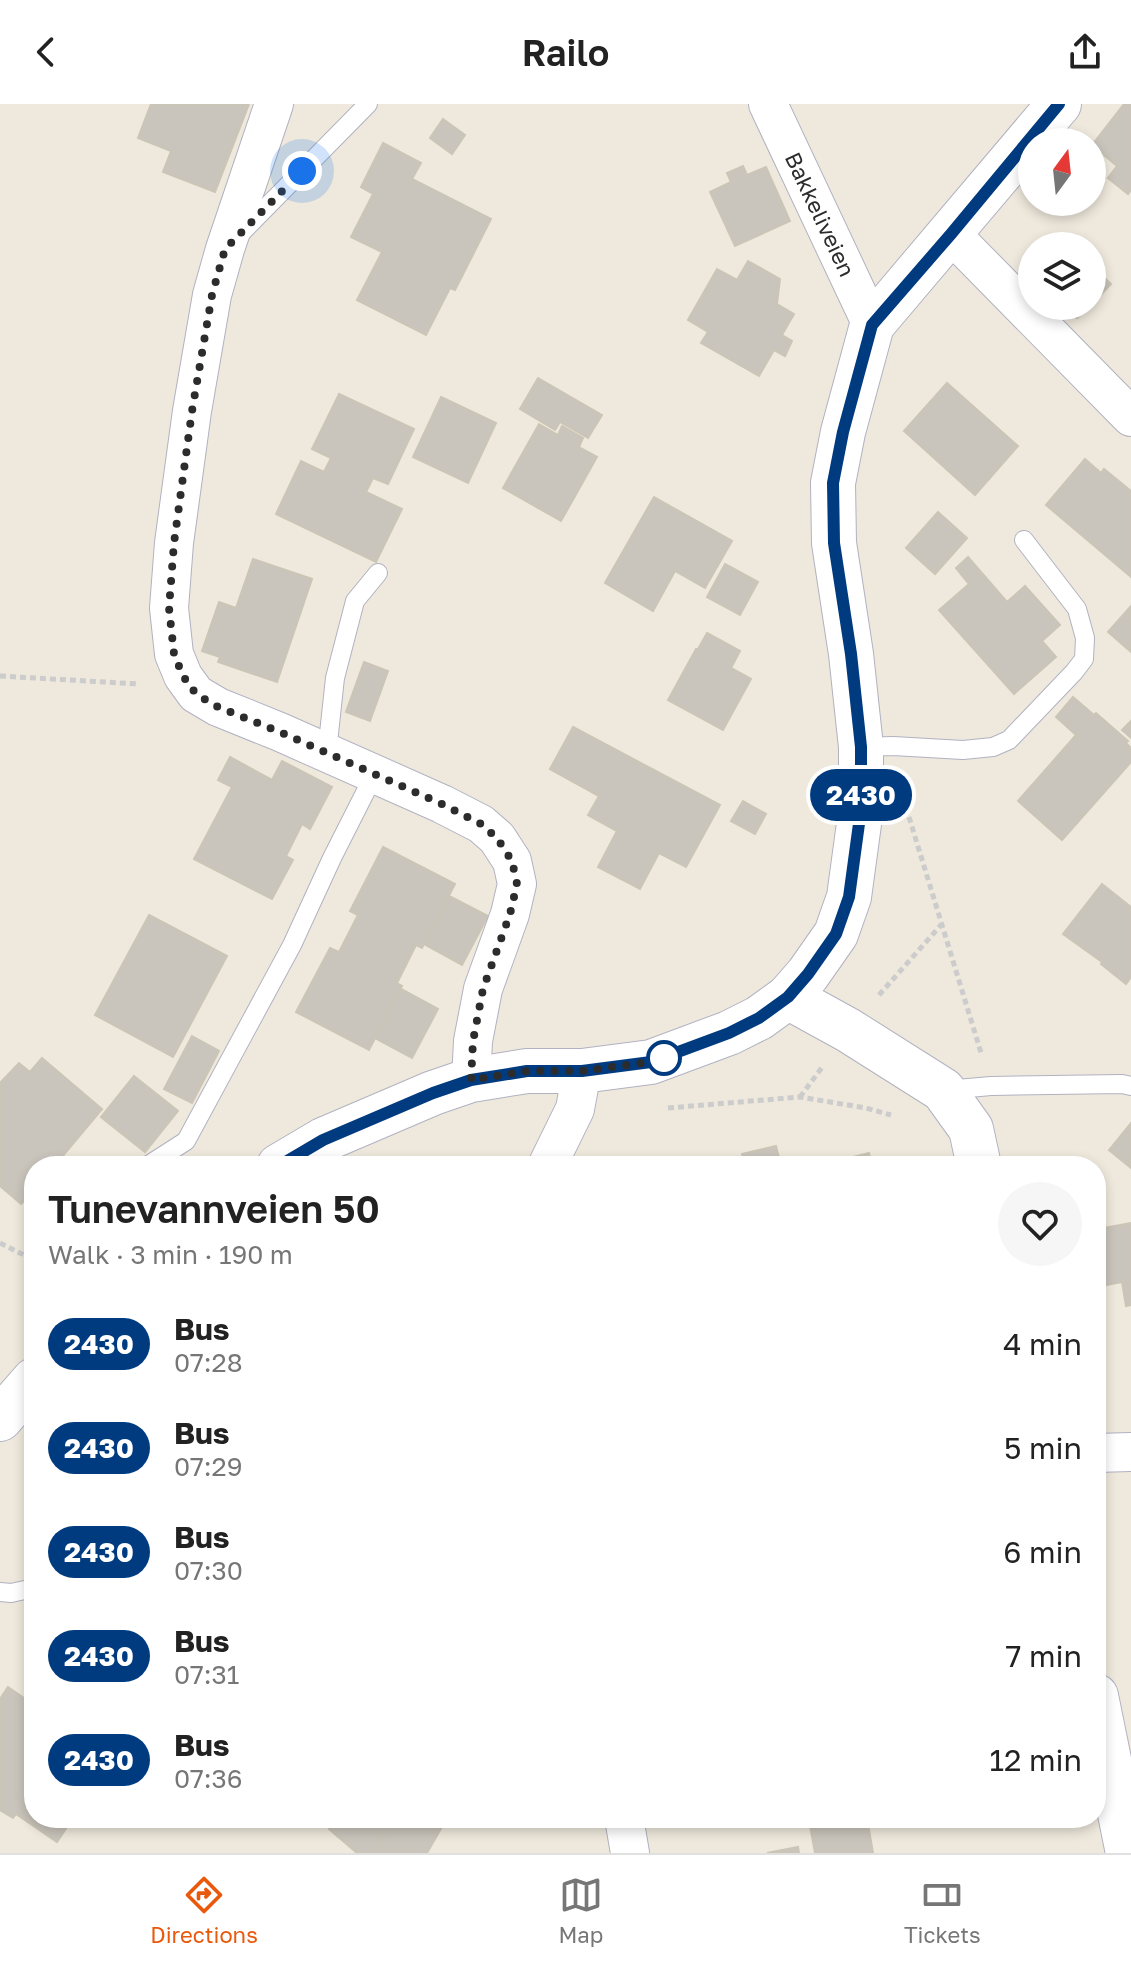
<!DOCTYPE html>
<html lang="en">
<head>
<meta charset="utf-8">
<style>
  :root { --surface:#fff; --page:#f6f6f6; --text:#222; --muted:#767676; --line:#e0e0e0; --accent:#ea580c }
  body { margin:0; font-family:"Golos Text",sans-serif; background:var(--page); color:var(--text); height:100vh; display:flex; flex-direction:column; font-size:30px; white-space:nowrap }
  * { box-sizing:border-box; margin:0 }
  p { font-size:26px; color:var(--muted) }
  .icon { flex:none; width:44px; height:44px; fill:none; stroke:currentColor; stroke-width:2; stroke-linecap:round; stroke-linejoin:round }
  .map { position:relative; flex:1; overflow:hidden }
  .panel { position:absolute; left:24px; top:1052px; width:1082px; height:672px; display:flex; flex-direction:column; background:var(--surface); border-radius:32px; box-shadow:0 4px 12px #0003 }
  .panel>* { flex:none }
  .badge { padding:0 16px; border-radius:26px; font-size:28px; line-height:52px }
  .needle { width:52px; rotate:15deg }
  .controls { position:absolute; left:1018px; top:24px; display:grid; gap:16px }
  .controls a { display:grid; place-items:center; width:88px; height:88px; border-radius:50%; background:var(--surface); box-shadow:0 4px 12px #0003; font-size:40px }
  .you { position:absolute; width:40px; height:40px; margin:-20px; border:6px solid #fff; border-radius:50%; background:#1a73e8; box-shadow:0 0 0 12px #1a73e833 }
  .map>.badge { position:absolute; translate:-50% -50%; box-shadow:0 0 0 4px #fff }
  .round { display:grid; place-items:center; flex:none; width:84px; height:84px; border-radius:42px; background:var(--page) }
  .overview { display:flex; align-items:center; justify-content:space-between; height:136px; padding:0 24px }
  h1 { font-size:38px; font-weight:600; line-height:60px }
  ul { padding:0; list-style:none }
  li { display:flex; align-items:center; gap:24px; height:104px; padding:0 24px }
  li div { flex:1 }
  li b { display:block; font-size:30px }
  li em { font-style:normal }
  li .badge { min-width:88px; font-weight:700; text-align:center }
  header { display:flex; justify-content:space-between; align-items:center; height:104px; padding:0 24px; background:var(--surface); font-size:36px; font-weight:600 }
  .dock { display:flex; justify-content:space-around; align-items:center; height:112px; border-top:2px solid var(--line); background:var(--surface); font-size:22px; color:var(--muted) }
  .dock a { display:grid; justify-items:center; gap:4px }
  .dock .selected { color:var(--accent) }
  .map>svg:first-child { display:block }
  .building { fill:#cac5bc; stroke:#cbc5b6; stroke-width:2 }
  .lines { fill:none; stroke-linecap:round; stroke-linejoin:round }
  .service-casing { stroke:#b1b2c1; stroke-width:20 }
  .minor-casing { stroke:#b1b2c1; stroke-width:40 }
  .tertiary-casing { stroke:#b1b2c1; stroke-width:46 }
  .path { stroke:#ccc; stroke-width:5; stroke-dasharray:6 4; stroke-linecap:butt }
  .service { stroke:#fff; stroke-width:18 }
  .minor { stroke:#fff; stroke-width:38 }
  .tertiary { stroke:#fff; stroke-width:44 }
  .line-casing { stroke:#fff; stroke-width:18 }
  .line { stroke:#003b80; stroke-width:12 }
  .walk { stroke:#2c2c2c; stroke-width:8; stroke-dasharray:0 14.4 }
  .stop-dot { fill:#fff; stroke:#003b80; stroke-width:4 }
  .labels { text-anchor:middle; stroke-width:8; stroke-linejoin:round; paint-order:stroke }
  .street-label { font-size:22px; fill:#2c2c2c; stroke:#fff }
</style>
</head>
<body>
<header><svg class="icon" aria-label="back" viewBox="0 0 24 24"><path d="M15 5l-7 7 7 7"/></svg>Railo<svg class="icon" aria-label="share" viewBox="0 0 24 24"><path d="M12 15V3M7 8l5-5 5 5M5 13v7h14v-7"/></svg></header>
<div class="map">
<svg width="1131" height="1749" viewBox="0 0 1131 1749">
  <rect width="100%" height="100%" fill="#efe9dd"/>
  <!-- building -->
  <g class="building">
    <path d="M 151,0 L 249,0 L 215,88 L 163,68 L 171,47 L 138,34 Z"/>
    <path d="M 1124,0 L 1131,0 L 1131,86 L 1128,90 L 1108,74 L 1117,62 L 1092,41 Z"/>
    <path d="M 443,15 L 465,31 L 452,50 L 430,34 Z"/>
    <path d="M 383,39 L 421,59 L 412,75 L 491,115 L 455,186 L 450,184 L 426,231 L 357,196 L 382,148 L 351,133 L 373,90 L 361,83 Z"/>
    <path d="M 743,62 L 747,71 L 766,63 L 790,117 L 735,142 L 710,88 L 731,78 L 727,69 Z"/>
    <path d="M 748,157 L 780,175 L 777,200 L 794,210 L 782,231 L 792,237 L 785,252 L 774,246 L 759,272 L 701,239 L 708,228 L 688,216 L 717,165 L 737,176 Z"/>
    <path d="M 1092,162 L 1111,180 L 1092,200 Z"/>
    <path d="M 1065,202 L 1090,202 L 1077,214 Z"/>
    <path d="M 538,274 L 602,311 L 588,334 L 560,318 L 555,326 L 520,305 Z"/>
    <path d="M 947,279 L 1018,342 L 975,391 L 904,327 Z"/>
    <path d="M 339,290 L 414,325 L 388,380 L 373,374 L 366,388 L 402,405 L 376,458 L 276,410 L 301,357 L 324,368 L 331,354 L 312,345 Z"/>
    <path d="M 441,293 L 496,319 L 468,379 L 413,353 Z"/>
    <path d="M 539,320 L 558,331 L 562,322 L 583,334 L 579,343 L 597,353 L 561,417 L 503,384 Z"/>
    <path d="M 1085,355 L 1101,369 L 1104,365 L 1131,387 L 1131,473 L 1046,401 Z"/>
    <path d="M 654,393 L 732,437 L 705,484 L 675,467 L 653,507 L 605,479 Z"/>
    <path d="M 938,408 L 967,434 L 935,470 L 906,444 Z"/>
    <path d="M 968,453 L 1007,498 L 1025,482 L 1060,521 L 1042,537 L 1056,553 L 1014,590 L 939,506 L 969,480 L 956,464 Z"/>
    <path d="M 253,455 L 312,475 L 277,578 L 218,558 L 220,553 L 202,547 L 219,498 L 236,504 Z"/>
    <path d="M 725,460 L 758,478 L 740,511 L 707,493 Z"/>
    <path d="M 1131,502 L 1131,548 L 1108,528 Z"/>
    <path d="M 707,529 L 740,547 L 731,564 L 751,575 L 723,626 L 668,596 L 696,545 L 698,545 Z"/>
    <path d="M 364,558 L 388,567 L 370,617 L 346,608 Z"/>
    <path d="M 1073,593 L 1094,611 L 1096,609 L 1128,637 L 1126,639 L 1131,644 L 1131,658 L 1062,736 L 1018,697 L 1076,631 L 1056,613 Z"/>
    <path d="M 1131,617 L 1131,634 L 1122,626 Z"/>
    <path d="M 573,623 L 720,701 L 686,763 L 659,749 L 640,785 L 598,763 L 617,727 L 588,711 L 599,692 L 550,665 Z"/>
    <path d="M 230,653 L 272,676 L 282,657 L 332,683 L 310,725 L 302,720 L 286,752 L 293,756 L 272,795 L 194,755 L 232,683 L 218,676 Z"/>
    <path d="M 743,697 L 766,710 L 755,730 L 731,717 Z"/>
    <path d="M 383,743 L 455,780 L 422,844 L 416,841 L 397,879 L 402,882 L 369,946 L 296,908 L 330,844 L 339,848 L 358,811 L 350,807 Z"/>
    <path d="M 1102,780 L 1131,803 L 1131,873 L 1126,880 L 1101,860 L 1102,858 L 1063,830 Z"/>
    <path d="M 449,792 L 488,812 L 462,861 L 424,840 Z"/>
    <path d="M 149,811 L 227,852 L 173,953 L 95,911 Z"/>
    <path d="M 401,885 L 438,905 L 412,954 L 375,934 Z"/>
    <path d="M 192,932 L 219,947 L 192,999 L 164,985 Z"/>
    <path d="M 42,954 L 102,1005 L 61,1054 L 70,1062 L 34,1062 L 34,1103 L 26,1095 L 21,1100 L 0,1082 L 0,979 L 19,959 L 30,968 Z"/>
    <path d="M 134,972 L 178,1007 L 145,1048 L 101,1013 Z"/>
    <path d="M 1131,1019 L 1131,1064 L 1109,1046 Z"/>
    <path d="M 776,1042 L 781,1062 L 745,1062 L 742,1050 Z"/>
    <path d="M 869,1049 L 872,1062 L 817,1062 Z"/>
    <path d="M 691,1054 L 694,1062 L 664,1062 Z"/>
    <path d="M 1100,1103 L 1104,1124 L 1131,1119 L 1131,1201 L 1126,1202 L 1122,1178 L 1096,1183 L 1096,1104 Z"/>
    <path d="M 8,1583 L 34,1601 L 34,1714 L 73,1714 L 57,1738 L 16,1710 L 13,1714 L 0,1706 L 0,1595 Z"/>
    <path d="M 336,1714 L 394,1714 L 373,1749 L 357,1749 L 329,1725 Z"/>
    <path d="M 394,1714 L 447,1714 L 427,1749 L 373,1749 Z"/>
    <path d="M 821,1714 L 867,1714 L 873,1749 L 815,1749 L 809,1716 Z"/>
    <path d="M 798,1743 L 799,1749 L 767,1749 Z"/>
  </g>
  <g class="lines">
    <defs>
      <g id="service">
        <path d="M 238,132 L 368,0"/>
        <path d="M 861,643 L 893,642 L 963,646 L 993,643 L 1009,636 L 1074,568 L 1084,555 L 1085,534 L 1077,505 L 1024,436"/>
        <path d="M 327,648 L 335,574 L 355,497 L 378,469"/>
        <path d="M 946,986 L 991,982 L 1122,980 L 1131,982"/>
        <path d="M 147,1062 L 186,1037 L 292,841 L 332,754 L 375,669"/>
        <path d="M 0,1488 L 11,1489 L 34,1484"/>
      </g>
      <g id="minor">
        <path d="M 274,0 L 225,145 L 212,191 L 192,307 L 174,439 L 169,504 L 174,550 L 183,572 L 196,590 L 218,603 L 280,628 L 442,700 L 481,720 L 497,734 L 512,757 L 517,780 L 510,810 L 483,885 L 473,937 L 471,976"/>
        <path id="s1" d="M 768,0 L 872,221"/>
        <path d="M 951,130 L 1131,313"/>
        <path d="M 547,1062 L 575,1005 L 582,967"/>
        <path d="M 1096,1349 L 1131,1348"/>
        <path d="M 624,1714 L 630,1749"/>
      </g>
      <g id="tertiary">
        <path d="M 788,893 L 848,926 L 943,986 L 971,1025 L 979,1062"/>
        <path d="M 279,1062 L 323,1036 L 433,989 L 471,976 L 527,967 L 582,967 L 651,958 L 729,929 L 759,914 L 788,893 L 808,870 L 836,830 L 849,793 L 861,705 L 861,643 L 851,550 L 834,439 L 833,379 L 843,328 L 872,221 L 1059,0"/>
        <path d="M 0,1315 L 34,1276"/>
        <path d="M 1096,1592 L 1128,1749"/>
      </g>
    </defs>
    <!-- service casing -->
    <use href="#service" class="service-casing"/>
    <!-- minor casing -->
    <use href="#minor" class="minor-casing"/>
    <!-- tertiary casing -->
    <use href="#tertiary" class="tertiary-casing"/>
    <!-- path -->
    <g class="path">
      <path d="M 0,572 L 139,580"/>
      <path d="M 909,713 L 982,952"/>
      <path d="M 879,891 L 941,821"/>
      <path d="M 800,993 L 823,962"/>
      <path d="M 668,1004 L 800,993 L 866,1004 L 891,1011"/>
      <path d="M 0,1139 L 34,1156"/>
    </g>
    <!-- service -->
    <use href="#service" class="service"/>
    <!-- minor -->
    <use href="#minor" class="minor"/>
    <!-- tertiary -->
    <use href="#tertiary" class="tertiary"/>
  </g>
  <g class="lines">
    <defs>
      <path id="line" d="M 279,1062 L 323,1036 L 433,989 L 471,976 L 527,967 L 582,967 L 651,958 L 729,929 L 759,914 L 788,893 L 808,870 L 836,830 L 849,793 L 861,705 L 861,643 L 851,550 L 834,439 L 833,379 L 843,328 L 872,221 L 951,130 L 1059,0"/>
    </defs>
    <!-- line casing -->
    <use href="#line" class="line-casing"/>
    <!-- line -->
    <use href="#line" class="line"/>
    <!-- walk -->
    <path class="walk" d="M 302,67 L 225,145 L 212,191 L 192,307 L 174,439 L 169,504 L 174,550 L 183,572 L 196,590 L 218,603 L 280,628 L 442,700 L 481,720 L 497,734 L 512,757 L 517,780 L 510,810 L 483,885 L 473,937 L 471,976 L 527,967 L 582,967 L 651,958 L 664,954"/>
  </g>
  <!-- markers -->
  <circle class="stop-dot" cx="664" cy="954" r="16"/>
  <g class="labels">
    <!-- street labels -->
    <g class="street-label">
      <text dy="8" stroke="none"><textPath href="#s1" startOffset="122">Bakkeliveien</textPath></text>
    </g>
  </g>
</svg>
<div class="controls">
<a><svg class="needle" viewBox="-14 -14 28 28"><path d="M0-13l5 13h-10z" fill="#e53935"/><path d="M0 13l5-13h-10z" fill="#767676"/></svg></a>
<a><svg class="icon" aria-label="layers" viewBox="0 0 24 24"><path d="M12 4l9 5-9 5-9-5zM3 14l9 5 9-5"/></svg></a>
</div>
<div class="you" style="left:302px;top:67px"></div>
<b class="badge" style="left:861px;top:691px;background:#003b80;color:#fff">2430</b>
<section class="panel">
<div class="overview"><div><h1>Tunevannveien 50</h1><p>Walk · 3 min · 190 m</p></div><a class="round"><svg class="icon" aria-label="heart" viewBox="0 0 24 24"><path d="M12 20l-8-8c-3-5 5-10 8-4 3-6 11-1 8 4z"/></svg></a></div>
<ul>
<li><span class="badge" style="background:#003b80;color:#fff">2430</span><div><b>Bus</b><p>07:28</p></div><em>4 min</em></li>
<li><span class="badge" style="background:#003b80;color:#fff">2430</span><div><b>Bus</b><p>07:29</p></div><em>5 min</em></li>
<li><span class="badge" style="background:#003b80;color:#fff">2430</span><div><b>Bus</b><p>07:30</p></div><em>6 min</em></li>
<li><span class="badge" style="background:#003b80;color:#fff">2430</span><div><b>Bus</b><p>07:31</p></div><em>7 min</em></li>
<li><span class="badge" style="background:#003b80;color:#fff">2430</span><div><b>Bus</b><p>07:36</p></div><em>12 min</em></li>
</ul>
</section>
</div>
<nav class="dock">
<a class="selected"><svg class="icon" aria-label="directions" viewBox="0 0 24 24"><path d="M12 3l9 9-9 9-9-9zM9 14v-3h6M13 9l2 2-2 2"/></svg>Directions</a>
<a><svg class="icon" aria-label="map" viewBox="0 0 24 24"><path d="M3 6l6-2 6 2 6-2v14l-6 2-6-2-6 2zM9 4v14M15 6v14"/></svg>Map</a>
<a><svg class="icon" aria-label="tickets" viewBox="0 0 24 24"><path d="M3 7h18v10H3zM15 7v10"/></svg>Tickets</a>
</nav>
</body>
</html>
